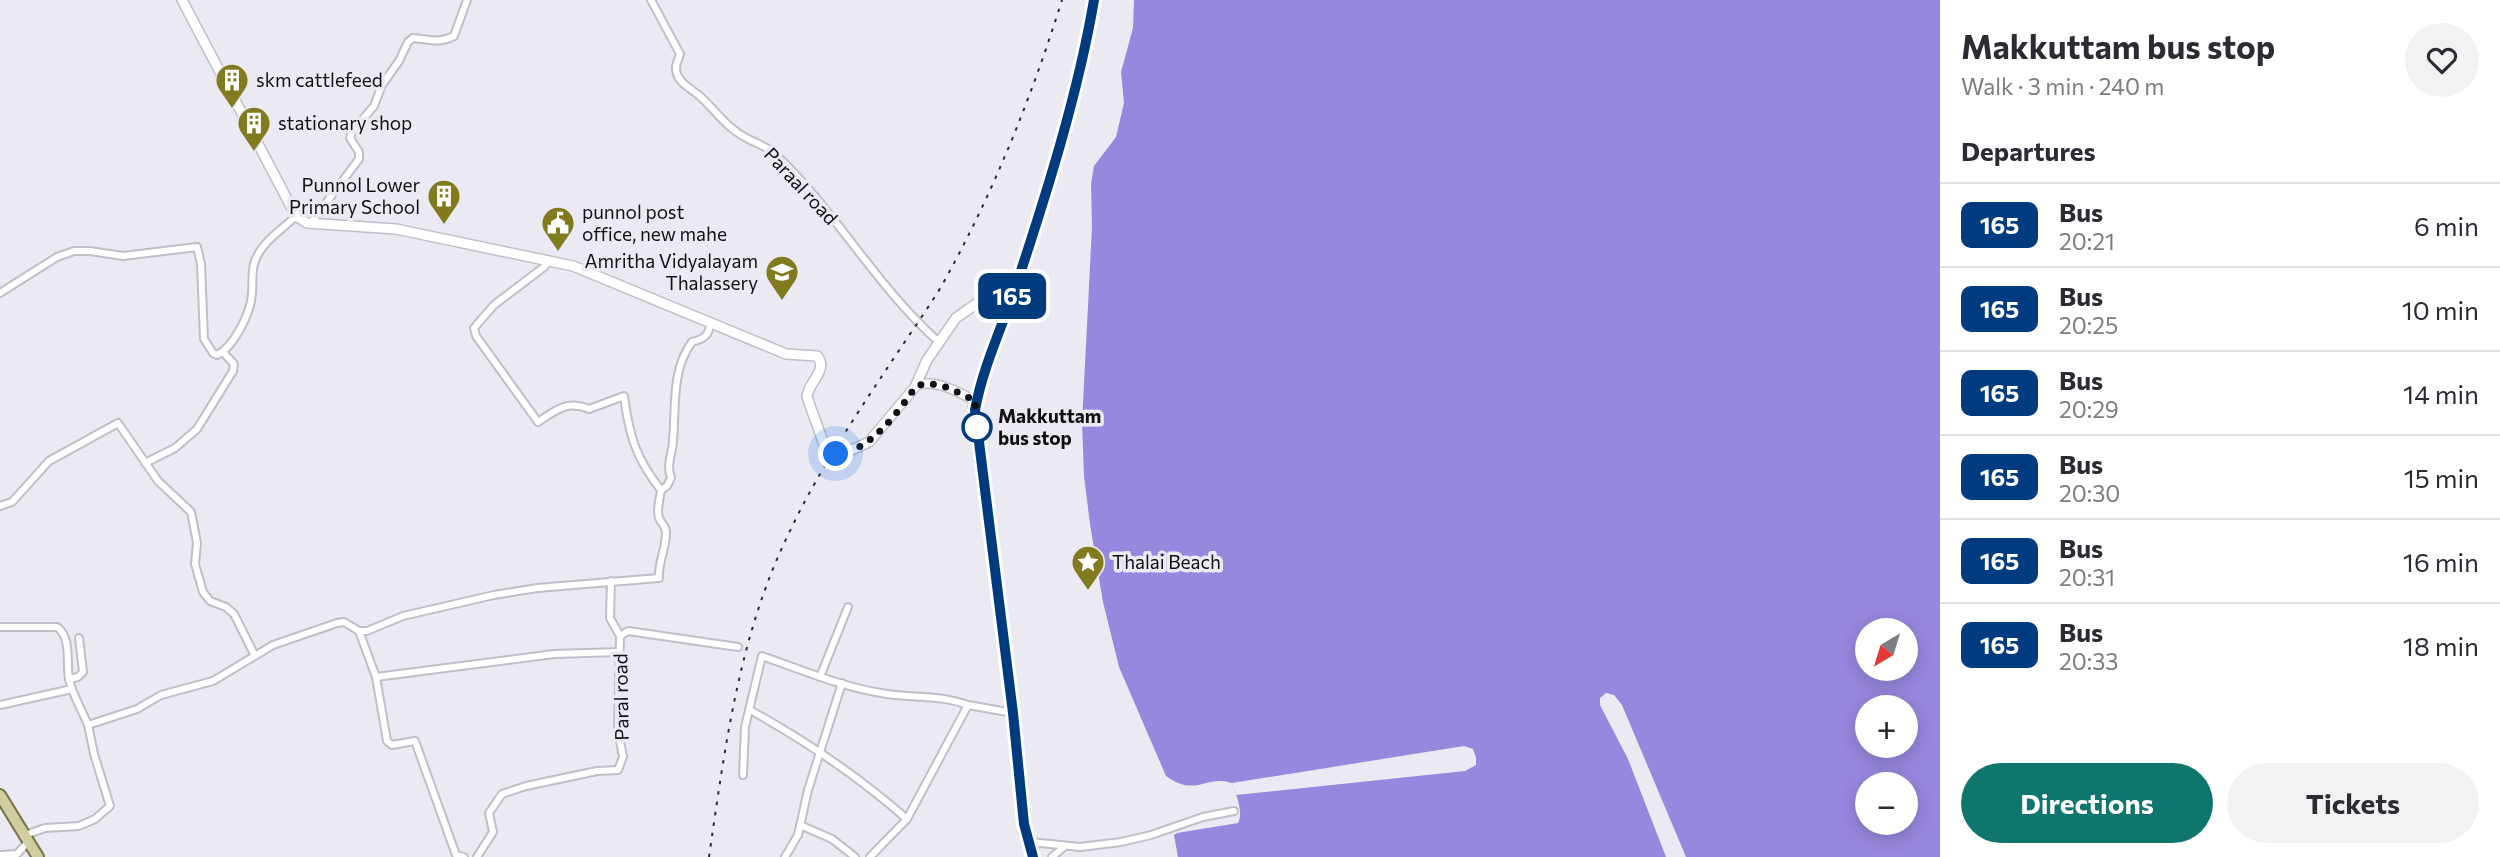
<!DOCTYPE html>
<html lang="en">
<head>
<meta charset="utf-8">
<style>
  :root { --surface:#fff; --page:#f2f2f3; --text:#2b2b33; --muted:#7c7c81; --line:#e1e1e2; --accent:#0f766e }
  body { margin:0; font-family:Commissioner,sans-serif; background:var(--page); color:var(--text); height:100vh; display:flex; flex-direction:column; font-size:26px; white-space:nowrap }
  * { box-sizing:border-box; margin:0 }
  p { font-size:23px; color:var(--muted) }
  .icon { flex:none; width:38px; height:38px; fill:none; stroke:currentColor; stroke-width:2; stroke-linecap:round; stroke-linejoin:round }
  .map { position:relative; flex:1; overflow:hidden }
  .drawer { display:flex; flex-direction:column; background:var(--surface); width:560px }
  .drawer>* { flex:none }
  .badge { padding:0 14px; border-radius:10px; font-size:24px; line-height:46px }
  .needle { width:46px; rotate:218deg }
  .controls { position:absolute; left:1855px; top:618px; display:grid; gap:14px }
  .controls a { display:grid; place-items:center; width:63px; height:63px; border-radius:50%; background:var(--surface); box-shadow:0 4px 18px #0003; font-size:35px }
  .you { position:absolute; width:35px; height:35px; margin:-18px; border:5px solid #fff; border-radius:50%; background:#1a73e8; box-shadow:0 0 0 10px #1a73e833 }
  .map>.badge { position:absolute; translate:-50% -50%; box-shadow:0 0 0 4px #fff }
  h2 { padding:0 21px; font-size:26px; line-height:63px }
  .round { display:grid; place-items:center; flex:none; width:74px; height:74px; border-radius:37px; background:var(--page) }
  .headline { display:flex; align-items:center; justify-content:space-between; height:119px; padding:0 21px }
  h1 { font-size:33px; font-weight:700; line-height:52px }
  .primary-button { display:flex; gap:14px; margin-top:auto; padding:14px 21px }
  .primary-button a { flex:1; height:80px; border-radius:42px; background:var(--accent); color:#fff; font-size:28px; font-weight:700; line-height:80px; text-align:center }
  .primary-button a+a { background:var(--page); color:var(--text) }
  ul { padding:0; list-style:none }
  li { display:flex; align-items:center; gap:21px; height:84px; padding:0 21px; border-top:2px solid var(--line) }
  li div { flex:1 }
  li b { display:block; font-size:26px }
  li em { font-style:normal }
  li .badge { min-width:77px; font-weight:700; text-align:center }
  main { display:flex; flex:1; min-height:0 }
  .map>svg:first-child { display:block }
  .water { fill:#9887de; fill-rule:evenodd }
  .pier { fill:#ebe9f2 }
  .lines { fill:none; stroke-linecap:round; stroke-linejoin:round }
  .minor-casing { stroke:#c0bfc7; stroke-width:10 }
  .tertiary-casing { stroke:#c0bfc7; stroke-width:11 }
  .secondary-casing { stroke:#c0bfc7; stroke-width:12 }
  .primary-casing { stroke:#797547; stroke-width:14 }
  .minor { stroke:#fff; stroke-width:6 }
  .tertiary { stroke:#fff; stroke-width:8 }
  .secondary { stroke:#fff; stroke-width:9 }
  .primary { stroke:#d1cda1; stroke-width:10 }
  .rail { stroke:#2c2c2f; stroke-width:2; stroke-dasharray:3.5 7; stroke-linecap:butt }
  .line-casing { stroke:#fff; stroke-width:16 }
  .line { stroke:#003b80; stroke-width:10 }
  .walk { stroke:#101013; stroke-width:7; stroke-dasharray:0 12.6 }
  .stop-dot { fill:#fff; stroke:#003b80; stroke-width:3.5 }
  .labels { text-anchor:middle; stroke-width:7; stroke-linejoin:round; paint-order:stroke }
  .poi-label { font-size:19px; fill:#101013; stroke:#ebe9f2; text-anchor:start }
  .street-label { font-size:19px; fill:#101013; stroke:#ebe9f2 }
  .stop-label { font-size:19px; font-weight:bold; fill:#101013; stroke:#ebe9f2; text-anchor:start }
</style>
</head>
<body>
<main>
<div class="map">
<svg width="1940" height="857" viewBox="0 0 1940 857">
  <rect width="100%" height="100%" fill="#ebe9f2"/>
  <!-- water -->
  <path class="water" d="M 1134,0 L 1940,0 L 1940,857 L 1178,857 L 1174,835 L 1177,833 L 1238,823 C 1244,812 1236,795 1232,783 C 1206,774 1196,798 1166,776 L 1119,667 L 1103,602 L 1090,524 L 1084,476 L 1082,423 L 1092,227 L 1091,184 L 1094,166 L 1116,137 L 1124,103 L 1121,72 L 1133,28 ZM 1867,630 L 1906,630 L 1906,668 L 1867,668 ZM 1867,707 L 1906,707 L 1906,746 L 1867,746 ZM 1867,784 L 1906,784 L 1906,822 L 1867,822 Z"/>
  <!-- pier -->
  <g class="pier">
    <path d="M 1606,693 L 1614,695 L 1622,705 L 1686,857 L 1666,857 L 1628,759 L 1600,705 L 1600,698 Z"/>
    <path d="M 1464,746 L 1473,749 L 1476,758 L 1476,765 L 1465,771 L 1236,795 L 1232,783 Z"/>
  </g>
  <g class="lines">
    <defs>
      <g id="minor">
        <path d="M 651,0 L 680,54 C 678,60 674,67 677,74 C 679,82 689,88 696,93 C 712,105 724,126 743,136 C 754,143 765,145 775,154 C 836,211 877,288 940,343"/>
        <path d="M 311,223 L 359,159 L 359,152 L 350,138 L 352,132 L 374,106 L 382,85 L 399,61 L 408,42 L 413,38 C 428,39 439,44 454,36 L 467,0"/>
        <path d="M 0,293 L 57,257 L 74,251 L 90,251 L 123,256 L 197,247 L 201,264 L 204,339 L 213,353 L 217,355 C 234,347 251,312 252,294 C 253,283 251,271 255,261 C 262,241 282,230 296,216"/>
        <path d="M 145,463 L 175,448 L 197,429 L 233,371 L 234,364 L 223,352"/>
        <path d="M 661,490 L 667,486 L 671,478 C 666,464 672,456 673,441 C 676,408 671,370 692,342 C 704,339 710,335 710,322"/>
        <path d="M 0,506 L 12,502 L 49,461 L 118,423 L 158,481 L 191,512 L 197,543 L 195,564 L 203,592 L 210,601 L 226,607 L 234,614 L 254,654"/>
        <path d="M 611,581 L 610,618 L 620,636"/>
        <path d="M 0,627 L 57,627 C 72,638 66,663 69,679 C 72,694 82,710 88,725 L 137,709 L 161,695 L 213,681 L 273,645 L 337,623 L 344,622 L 359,631 L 367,631 L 403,616 L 494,595 L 537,588 L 659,578 C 658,562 666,549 666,533 C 666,525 662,525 659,518 C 656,510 660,499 661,490 C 636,459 629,435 624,396 L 589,409 C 567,400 556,410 538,422 L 476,336 L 474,328 L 494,305 L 544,267 L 549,261"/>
        <path d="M 359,631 L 376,677 L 387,741 L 392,745 L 415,741 L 456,855 L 464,857"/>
        <path d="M 376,677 L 554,654 L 619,652"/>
        <path d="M 820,677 L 848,607"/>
        <path d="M 69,679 L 78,677 L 83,672 L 79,638"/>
        <path d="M 0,705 L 72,689"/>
        <path d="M 968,705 L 1013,713"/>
        <path d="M 750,710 C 806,741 859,777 907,819"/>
        <path d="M 743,775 L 745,727 L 762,656 C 802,670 844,688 887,694 C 915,698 941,695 968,705 L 907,819 L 870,857"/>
        <path d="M 800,825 L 832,839 L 855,857"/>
        <path d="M 25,835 L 45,828 L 79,826 L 95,819 L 110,806 L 94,754 L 88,725"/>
        <path d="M 1030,842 L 1080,847 L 1121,842 L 1151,835 L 1203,817 L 1234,811"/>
        <path d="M 0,855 L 17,854 L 29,841"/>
        <path d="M 477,857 L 493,832 L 489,813 L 502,794 L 526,786 L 597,771 L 618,770 L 623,757 L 618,730 L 620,636 L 628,631 L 738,647"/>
        <path d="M 785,857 L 798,835 L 808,790 L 842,683"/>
        <path d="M 1052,857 L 1065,846"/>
      </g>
      <path id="tertiary" d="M 916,385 C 938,379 957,392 976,401"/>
      <path id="secondary" d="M 182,0 L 296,216 L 307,223 L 396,229 L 573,266 L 786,354 L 817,356 C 829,370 808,382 807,397 L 826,450 L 845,453 L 869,442 L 915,387 L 927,360 L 956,318 L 989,295 L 1010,302"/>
      <g id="primary">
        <path d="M 0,795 L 38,857"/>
        <path d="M 1033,857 L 1024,824 L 1013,713 L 974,409 C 984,366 1003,325 1017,283 C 1047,191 1077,96 1094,0"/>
      </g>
    </defs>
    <!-- minor casing -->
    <use href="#minor" class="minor-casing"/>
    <!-- tertiary casing -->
    <use href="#tertiary" class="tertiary-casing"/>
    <!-- secondary casing -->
    <use href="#secondary" class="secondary-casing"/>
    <!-- primary casing -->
    <use href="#primary" class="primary-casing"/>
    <!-- minor -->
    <use href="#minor" class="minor"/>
    <!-- tertiary -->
    <use href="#tertiary" class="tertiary"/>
    <!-- secondary -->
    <use href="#secondary" class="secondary"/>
    <!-- primary -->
    <use href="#primary" class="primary"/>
    <!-- rail -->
    <path class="rail" d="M 709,857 C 725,747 739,636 788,535 C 819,469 860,409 900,349 C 914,328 928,308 941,287 C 992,196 1031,99 1062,0"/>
  </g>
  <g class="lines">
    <defs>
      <path id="line" d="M 1033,857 L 1024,824 L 1013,713 L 975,410 C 983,366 1003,325 1017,283 C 1047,192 1078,94 1094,0"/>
    </defs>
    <!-- line casing -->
    <use href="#line" class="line-casing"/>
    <!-- line -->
    <use href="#line" class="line"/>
    <!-- walk -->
    <path class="walk" d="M 836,454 C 869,453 899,411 916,386 C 938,379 956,392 976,401 L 975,410 L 978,437 L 977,427"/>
  </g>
  <!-- icons -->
  <defs>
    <symbol id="building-pin" viewBox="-11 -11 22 30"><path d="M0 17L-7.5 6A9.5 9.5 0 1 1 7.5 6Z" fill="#827a1f" stroke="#ebe9f2"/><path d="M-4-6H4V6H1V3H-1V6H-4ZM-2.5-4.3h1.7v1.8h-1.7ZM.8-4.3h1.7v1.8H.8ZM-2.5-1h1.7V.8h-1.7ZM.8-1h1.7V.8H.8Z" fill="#fff"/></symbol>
    <symbol id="civic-pin" viewBox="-11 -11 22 30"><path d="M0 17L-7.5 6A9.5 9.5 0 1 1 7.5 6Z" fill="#827a1f" stroke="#ebe9f2"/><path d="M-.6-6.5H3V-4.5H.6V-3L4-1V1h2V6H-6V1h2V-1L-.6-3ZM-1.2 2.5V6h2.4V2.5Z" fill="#fff"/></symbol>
    <symbol id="school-pin" viewBox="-11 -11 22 30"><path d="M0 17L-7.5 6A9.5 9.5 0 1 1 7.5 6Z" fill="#827a1f" stroke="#ebe9f2"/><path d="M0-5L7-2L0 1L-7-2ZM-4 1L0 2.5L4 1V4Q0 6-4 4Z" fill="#fff"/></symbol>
    <symbol id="sight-pin" viewBox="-11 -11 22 30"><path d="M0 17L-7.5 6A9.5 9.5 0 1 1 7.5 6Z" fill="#827a1f" stroke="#ebe9f2"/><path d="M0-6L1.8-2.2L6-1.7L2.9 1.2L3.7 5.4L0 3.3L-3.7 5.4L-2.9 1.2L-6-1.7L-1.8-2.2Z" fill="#fff"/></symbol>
  </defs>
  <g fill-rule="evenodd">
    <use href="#building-pin" x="213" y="61" width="38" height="52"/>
    <use href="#building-pin" x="235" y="104" width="38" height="52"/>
    <use href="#building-pin" x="425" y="177" width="38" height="52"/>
    <use href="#civic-pin" x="539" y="204" width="38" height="52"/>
    <use href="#school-pin" x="763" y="253" width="38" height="52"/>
    <use href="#sight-pin" x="1069" y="543" width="38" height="52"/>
  </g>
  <!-- markers -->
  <circle class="stop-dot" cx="977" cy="427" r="14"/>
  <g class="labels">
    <!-- poi labels -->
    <g class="poi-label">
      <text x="256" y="87">skm cattlefeed</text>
      <text x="278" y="130">stationary shop</text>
      <text x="420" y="192" text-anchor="end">Punnol Lower<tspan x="420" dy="22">Primary School</tspan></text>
      <text x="582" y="219">punnol post<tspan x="582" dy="22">office, new mahe</tspan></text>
      <text x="758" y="268" text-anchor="end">Amritha Vidyalayam<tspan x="758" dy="22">Thalassery</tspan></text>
      <text x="1112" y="569">Thalai Beach</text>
    </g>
    <!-- street labels -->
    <g class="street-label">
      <text transform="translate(801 186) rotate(47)" y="7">Paraal road</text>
      <text transform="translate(621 697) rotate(-91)" y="7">Paral road</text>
    </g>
    <!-- stop labels -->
    <g class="stop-label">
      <text x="998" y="423">Makkuttam<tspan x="998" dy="22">bus stop</tspan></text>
    </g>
  </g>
</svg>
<div class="controls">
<a><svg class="needle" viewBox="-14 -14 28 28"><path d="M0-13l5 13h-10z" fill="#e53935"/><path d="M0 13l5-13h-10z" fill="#7c7c81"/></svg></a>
<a>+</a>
<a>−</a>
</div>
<div class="you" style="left:836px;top:454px"></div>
<b class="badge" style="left:1012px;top:296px;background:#003b80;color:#fff">165</b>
</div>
<section class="drawer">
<div class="headline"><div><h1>Makkuttam bus stop</h1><p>Walk · 3 min · 240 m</p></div><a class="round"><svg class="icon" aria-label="heart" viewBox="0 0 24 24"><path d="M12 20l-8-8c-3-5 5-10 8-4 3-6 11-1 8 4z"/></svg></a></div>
<h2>Departures</h2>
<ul>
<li><span class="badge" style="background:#003b80;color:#fff">165</span><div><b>Bus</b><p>20:21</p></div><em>6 min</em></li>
<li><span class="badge" style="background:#003b80;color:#fff">165</span><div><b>Bus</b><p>20:25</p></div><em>10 min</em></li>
<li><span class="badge" style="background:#003b80;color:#fff">165</span><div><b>Bus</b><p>20:29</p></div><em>14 min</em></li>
<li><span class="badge" style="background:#003b80;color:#fff">165</span><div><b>Bus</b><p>20:30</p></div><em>15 min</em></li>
<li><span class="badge" style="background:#003b80;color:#fff">165</span><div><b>Bus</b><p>20:31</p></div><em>16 min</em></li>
<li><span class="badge" style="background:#003b80;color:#fff">165</span><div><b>Bus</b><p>20:33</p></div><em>18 min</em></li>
</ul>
<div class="primary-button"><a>Directions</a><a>Tickets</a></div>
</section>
</main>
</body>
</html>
